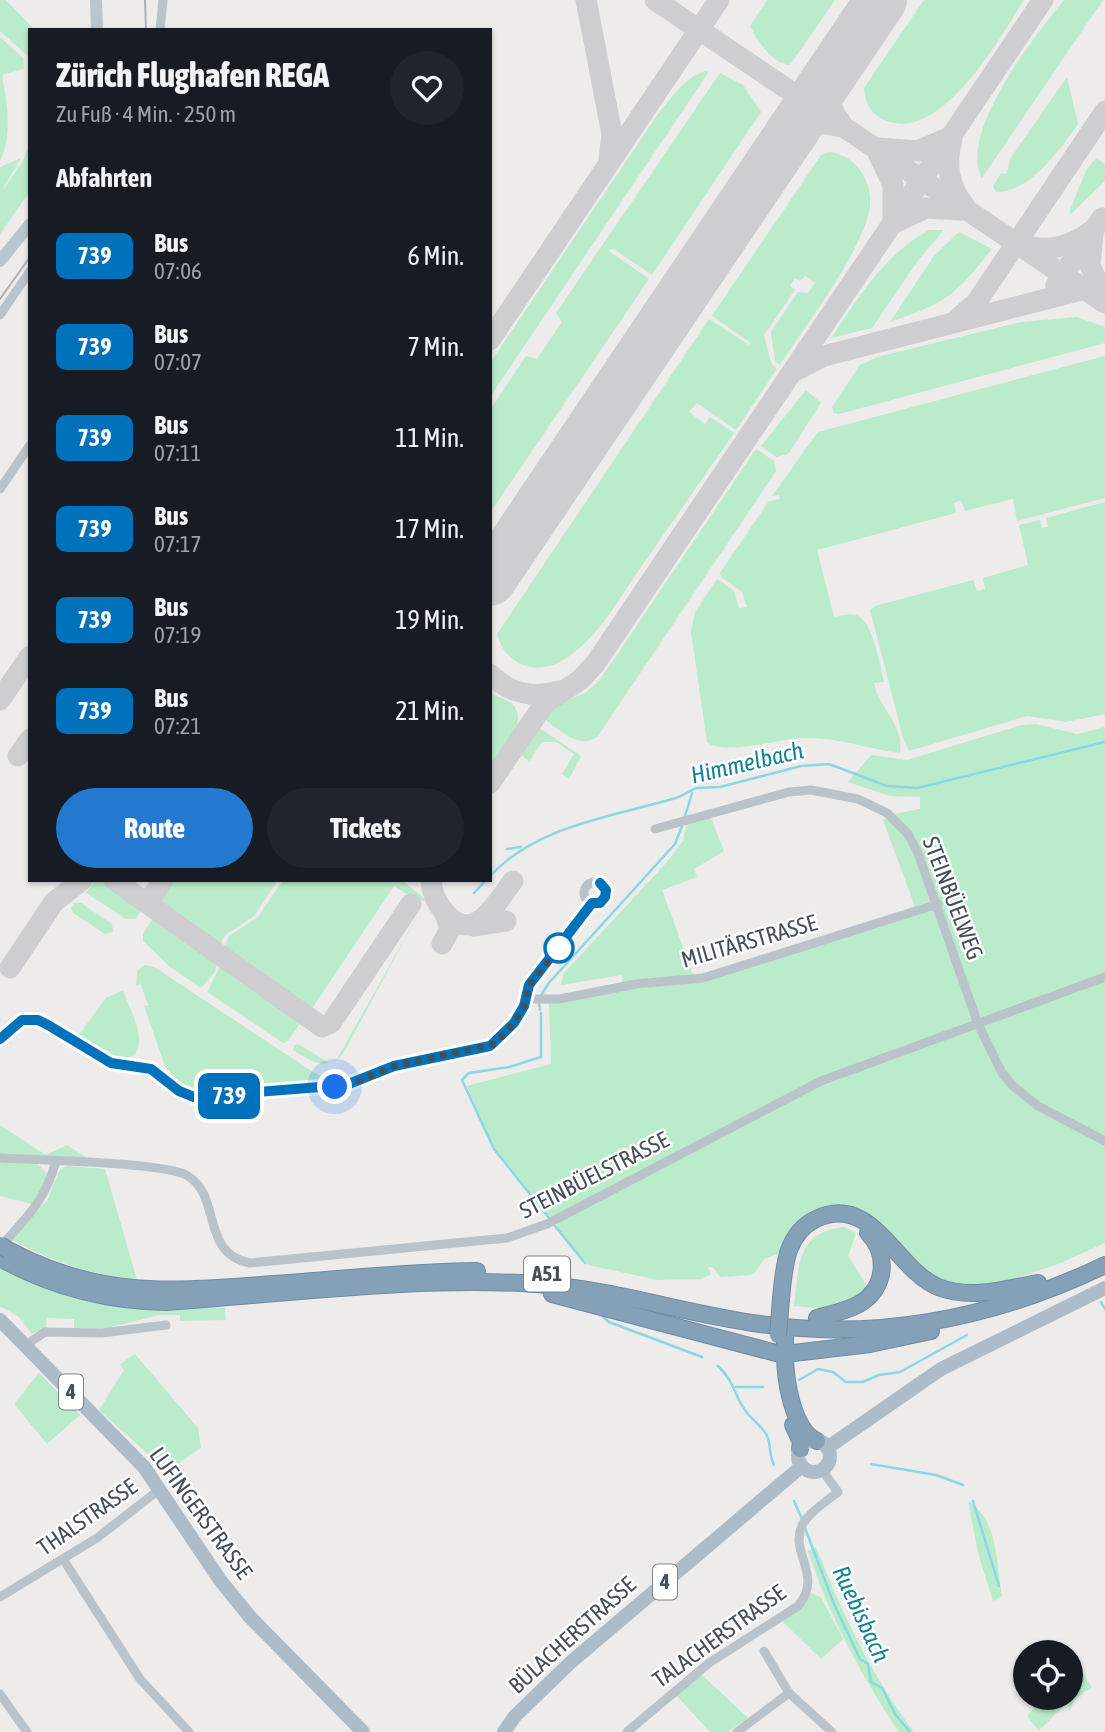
<!DOCTYPE html>
<html lang="de">
<head>
<meta charset="utf-8">
<style>
  :root { --surface:#171b24; --page:#20242c; --text:#f1f3f6; --muted:#9ea1a6; --accent:#2379d0 }
  body { margin:0; font-family:"Asap Condensed",sans-serif; background:var(--page); color:var(--text); height:100vh; display:flex; flex-direction:column; font-size:26px; white-space:nowrap }
  * { box-sizing:border-box; margin:0 }
  p { font-size:23px; color:var(--muted) }
  .icon { flex:none; width:38px; height:38px; fill:none; stroke:currentColor; stroke-width:2; stroke-linecap:round; stroke-linejoin:round }
  .map { position:relative; flex:1; overflow:hidden }
  .details { position:absolute; left:28px; top:28px; width:464px; height:854px; display:flex; flex-direction:column; background:var(--surface); border-radius:0px; box-shadow:0 2px 5px #0004 }
  .details>* { flex:none }
  .badge { padding:0 14px; border-radius:10px; font-size:24px; line-height:46px }
  .fabs { position:absolute; left:1013px; top:1640px; display:grid; gap:14px }
  .fabs a { display:grid; place-items:center; width:70px; height:70px; border-radius:50%; background:var(--surface); box-shadow:0 2px 5px #0004; font-size:35px }
  .you { position:absolute; width:35px; height:35px; margin:-18px; border:5px solid #fff; border-radius:50%; background:#1a73e8; box-shadow:0 0 0 10px #1a73e833 }
  .map>.badge { position:absolute; translate:-50% -50%; box-shadow:0 0 0 4px #fff }
  h2 { padding:0 28px; font-size:26px; line-height:63px }
  .round { display:grid; place-items:center; flex:none; width:74px; height:74px; border-radius:37px; background:var(--page) }
  .headline { display:flex; align-items:center; justify-content:space-between; height:119px; padding:0 28px }
  h1 { font-size:33px; font-weight:800; line-height:52px }
  .button { display:flex; gap:14px; margin-top:auto; padding:14px 28px }
  .button a { flex:1; height:80px; border-radius:42px; background:var(--accent); color:#fff; font-size:28px; font-weight:800; line-height:80px; text-align:center }
  .button a+a { background:var(--page); color:var(--text) }
  ul { padding:0; list-style:none }
  li { display:flex; align-items:center; gap:21px; height:91px; padding:0 28px }
  li div { flex:1 }
  li b { display:block; font-size:26px }
  li em { font-style:normal }
  li .badge { min-width:77px; font-weight:700; text-align:center }
  .map>svg:first-child { display:block }
  .green { fill:#baebca }
  .lines { fill:none; stroke-linecap:round; stroke-linejoin:round }
  .stream { stroke:#8ad8e5; stroke-width:2.5 }
  .taxiway { stroke:#ceced0; stroke-width:21 }
  .runway { stroke:#ceced0; stroke-width:52 }
  .highway-casing { stroke:#708ca4; stroke-width:18 }
  .street { stroke:#bac3ca; stroke-width:9 }
  .secondary { stroke:#b9c5cf; stroke-width:12 }
  .primary { stroke:#acbcc9; stroke-width:14 }
  .highway { stroke:#85a1b8; stroke-width:16 }
  .tram { stroke:#aeb1b5; stroke-width:2 }
  .highway-bridge-casing { stroke:#708ca4; stroke-width:18; stroke-linecap:butt }
  .highway-bridge { stroke:#85a1b8; stroke-width:16 }
  .line-casing { stroke:#fff; stroke-width:16 }
  .line { stroke:#0072bc; stroke-width:10 }
  .walk { stroke:#454f57; stroke-width:7; stroke-dasharray:0 12.6 }
  .stop-dot { fill:#fff; stroke:#0072bc; stroke-width:3.5 }
  .labels { text-anchor:middle; stroke-width:5; stroke-linejoin:round; paint-order:stroke }
  .shield { fill:#fff; stroke:#7d8489; stroke-width:2 }
  .shield-label { font-size:21px; font-weight:bold; fill:#454f57 }
  .street-label { font-size:23px; fill:#454f57; stroke:#fff }
  .water-label { font-size:24px; font-style:italic; fill:#148194; stroke:#fff }
</style>
</head>
<body>
<div class="map">
<svg width="1105" height="1732" viewBox="0 0 1105 1732">
  <rect width="100%" height="100%" fill="#eeebeb"/>
  <!-- green -->
  <g class="green">
    <path d="M 0,0 L 6,0 L 35,30 L 30,30 L 28,71 L 28,56 L 0,31 Z"/>
    <path d="M 767,0 L 835,0 L 790,65 C 772,64 757,40 750,26 Z"/>
    <path d="M 924,0 L 1024,0 C 1000,38 941,142 887,121 C 871,115 865,103 864,88 Z"/>
    <path d="M 1064,0 L 1103,0 L 982,178 C 957,134 1037,33 1064,0 Z"/>
    <path d="M 0,37 L 23,58 L 24,69 L 2,75 C 7,102 13,135 0,161 Z"/>
    <path d="M 706,71 L 708,73 L 490,397 L 490,363 L 658,114 C 672,98 684,77 706,71 Z"/>
    <path d="M 720,73 L 743,85 L 761,112 L 652,275 L 612,248 L 609,251 L 649,279 L 490,513 L 490,410 L 526,356 L 537,359 L 562,322 L 556,313 Z"/>
    <path d="M 1067,77 L 1078,124 C 1060,149 1031,192 996,192 L 993,186 L 1001,173 L 1007,174 L 1010,159 Z"/>
    <path d="M 30,144 L 30,191 L 0,234 L 0,167 L 21,158 L 1,192 L 22,163 Z"/>
    <path d="M 830,152 C 858,156 875,185 869,212 C 859,256 805,326 780,365 L 775,361 L 771,332 L 798,292 L 808,293 L 815,283 L 805,276 L 800,281 L 795,278 L 790,286 L 795,290 L 764,335 L 771,363 L 777,369 L 736,430 L 697,403 L 689,412 L 705,424 L 710,417 L 734,433 C 702,479 671,524 639,570 C 619,599 598,637 568,657 C 540,677 506,668 497,634 L 709,319 L 749,345 L 751,343 L 712,316 L 821,155 Z"/>
    <path d="M 1096,158 L 1105,164 L 1105,181 L 1071,214 L 1069,212 L 1086,171 Z"/>
    <path d="M 929,230 L 944,230 L 919,259 L 872,328 L 831,338 C 859,297 885,254 929,230 Z"/>
    <path d="M 959,232 L 992,249 C 954,296 948,302 890,322 L 934,256 Z"/>
    <path d="M 1077,317 L 1105,327 L 1105,343 L 839,414 L 834,413 L 832,407 L 860,365 L 877,357 L 1021,322 Z"/>
    <path d="M 1105,356 L 1105,498 L 1017,521 L 1013,499 L 965,511 L 961,500 L 954,503 L 956,513 L 817,550 L 834,617 C 841,616 849,613 856,615 C 873,620 880,666 884,682 L 874,683 C 879,709 904,723 900,753 C 863,748 830,734 792,739 C 774,741 721,755 707,742 L 691,632 L 695,612 L 717,579 L 734,591 L 739,608 L 747,607 L 742,592 L 721,577 L 720,573 L 769,501 L 780,499 L 779,495 L 772,496 L 818,432 Z"/>
    <path d="M 806,390 L 821,403 L 788,454 L 776,457 L 761,446 Z"/>
    <path d="M 756,449 L 774,461 L 776,471 L 598,736 C 580,751 560,730 544,719 L 551,707 L 585,693 L 600,680 Z"/>
    <path d="M 1105,502 L 1105,714 L 1066,722 L 1027,716 L 909,751 L 904,741 L 870,610 L 875,606 L 973,580 L 977,591 L 985,589 L 983,578 L 1028,565 L 1019,525 L 1040,520 L 1042,528 L 1048,527 L 1046,518 Z"/>
    <path d="M 490,692 C 497,697 509,700 514,706 C 529,723 499,757 490,770 Z"/>
    <path d="M 1036,724 L 1077,734 L 1105,727 L 1105,1243 L 1058,1264 L 980,1290 L 928,1278 L 874,1218 L 850,1209 L 804,1218 L 787,1236 L 778,1254 L 764,1259 L 755,1273 L 750,1275 L 720,1277 L 713,1267 L 708,1267 L 711,1274 L 701,1279 L 658,1280 L 588,1265 L 556,1226 L 559,1223 L 550,1217 L 491,1143 L 467,1086 L 551,1064 L 549,1004 L 623,990 L 622,975 L 561,985 L 563,974 L 667,862 L 683,841 L 687,824 L 711,818 L 724,851 L 694,869 L 697,877 L 662,890 L 696,983 L 917,912 L 883,820 L 894,814 L 920,809 L 920,797 L 890,796 L 848,782 L 871,755 L 907,760 L 1021,725 Z"/>
    <path d="M 538,727 L 581,756 L 569,779 L 562,774 L 574,754 L 556,742 L 542,742 L 529,761 L 521,755 L 521,750 Z"/>
    <path d="M 95,880 L 106,880 L 144,907 L 135,919 L 126,919 L 86,893 Z"/>
    <path d="M 173,880 L 278,880 L 254,916 L 225,935 L 218,949 L 161,907 L 162,897 Z"/>
    <path d="M 283,880 L 402,880 L 426,900 L 418,902 L 394,886 L 313,1007 L 305,1010 L 222,952 L 229,936 L 258,917 Z"/>
    <path d="M 74,903 L 81,903 L 112,924 L 113,932 L 105,934 L 73,913 L 71,908 Z"/>
    <path d="M 419,913 L 343,1054 C 326,1072 311,1061 293,1050 L 294,1045 L 298,1044 L 329,1063 L 337,1059 Z"/>
    <path d="M 154,917 L 161,919 L 218,960 L 215,972 L 201,988 L 170,967 L 143,941 L 143,934 Z"/>
    <path d="M 222,963 L 296,1016 L 300,1023 L 289,1040 L 283,1043 L 207,992 Z"/>
    <path d="M 144,965 L 154,967 L 330,1083 L 218,1092 L 188,1089 L 175,1079 L 165,1066 L 144,1006 L 148,1005 L 141,984 L 136,986 L 137,971 Z"/>
    <path d="M 123,990 C 128,1005 138,1022 139,1038 C 141,1078 91,1045 78,1036 L 106,998 Z"/>
    <path d="M 0,1125 L 46,1155 L 67,1145 L 89,1159 L 0,1154 Z"/>
    <path d="M 0,1162 L 38,1164 L 48,1175 L 32,1204 L 0,1196 Z"/>
    <path d="M 66,1166 L 105,1169 L 137,1280 C 92,1275 53,1262 12,1240 L 48,1199 L 59,1171 Z"/>
    <path d="M 844,1227 L 856,1233 L 848,1256 L 870,1291 L 829,1309 L 794,1306 C 799,1267 796,1232 844,1227 Z"/>
    <path d="M 0,1265 L 191,1307 L 225,1308 L 226,1320 L 180,1321 L 180,1315 L 159,1315 L 108,1328 L 74,1328 L 74,1319 L 47,1318 L 46,1328 L 32,1334 L 19,1317 L 0,1306 Z"/>
    <path d="M 135,1354 L 198,1428 L 201,1448 L 167,1471 L 99,1410 L 124,1370 L 120,1364 Z"/>
    <path d="M 39,1373 L 80,1415 L 47,1444 L 14,1404 Z"/>
    <path d="M 968,1501 C 999,1520 996,1564 1002,1596 L 993,1601 L 978,1553 Z"/>
    <path d="M 816,1547 C 843,1615 870,1673 914,1732 L 899,1732 C 861,1675 829,1616 808,1551 Z"/>
    <path d="M 811,1593 L 821,1597 L 843,1639 L 821,1659 L 782,1621 L 800,1608 Z"/>
    <path d="M 1074,1660 L 1092,1687 L 1074,1700 L 1069,1712 L 1068,1701 L 1039,1731 L 1027,1716 L 1042,1698 L 1071,1698 Z"/>
    <path d="M 701,1674 L 748,1718 L 728,1732 L 710,1732 L 676,1695 Z"/>
  </g>
  <g class="lines">
    <!-- stream -->
    <g class="stream">
      <path d="M 685,816 L 692,793"/>
      <path d="M 507,849 L 521,847"/>
      <path d="M 490,876 C 539,824 614,817 679,797 L 696,788 L 720,787 L 801,766 L 829,764 L 887,786 L 917,788 L 1105,742"/>
      <path d="M 474,893 L 486,880"/>
      <path d="M 542,994 L 548,984 L 675,844 L 682,826"/>
      <path d="M 539,1004 L 540,1010"/>
      <path d="M 541,1013 L 541,1057 L 509,1067 L 469,1073 L 462,1080 L 494,1149 L 549,1218"/>
      <path d="M 554,1225 L 585,1263"/>
      <path d="M 1101,1302 L 1105,1309"/>
      <path d="M 600,1314 L 609,1322 L 702,1357"/>
      <path d="M 718,1366 C 736,1383 733,1395 747,1413 C 753,1420 765,1429 768,1438 C 771,1447 769,1456 774,1465"/>
      <path d="M 799,1380 L 818,1369 L 833,1372 L 846,1382 L 863,1382 L 879,1375 L 900,1372 L 967,1335"/>
      <path d="M 736,1387 L 763,1387"/>
      <path d="M 871,1464 L 936,1475 L 963,1485"/>
      <path d="M 794,1501 L 802,1519"/>
      <path d="M 973,1501 L 999,1586"/>
      <path d="M 805,1528 L 834,1604 L 860,1659 L 868,1664 L 871,1682 L 882,1688 L 895,1714 L 910,1732"/>
    </g>
    <!-- taxiway -->
    <g class="taxiway">
      <path d="M 586,0 L 612,134 L 609,160"/>
      <path d="M 655,0 L 1105,303"/>
      <path d="M 836,66 C 823,87 827,105 842,124"/>
      <path d="M 952,140 C 945,164 949,186 964,205"/>
      <path d="M 785,143 C 799,123 817,120 840,127"/>
      <path d="M 879,148 L 918,151 L 948,138"/>
      <path d="M 877,151 L 893,185 L 893,220"/>
      <path d="M 896,222 L 926,208 L 961,210"/>
      <path d="M 1093,235 L 1090,265 L 1104,298"/>
      <path d="M 1022,245 C 1047,252 1071,247 1091,231"/>
      <path d="M 1056,285 L 1102,218"/>
      <path d="M 957,319 L 976,303 L 1105,111"/>
      <path d="M 490,340 L 719,0"/>
      <path d="M 795,371 L 824,356 L 1105,284"/>
      <path d="M 490,674 C 508,693 535,699 559,691"/>
      <path d="M 0,700 L 30,656"/>
      <path d="M 18,756 L 30,739"/>
      <path d="M 490,783 L 545,703 L 580,680 L 595,664 L 1043,0"/>
      <path d="M 114,880 L 322,1027 L 331,1023 L 411,904"/>
      <path d="M 431,880 C 432,894 437,905 447,915 C 476,944 497,901 513,881"/>
      <path d="M 141,899 L 151,898 L 163,880"/>
      <path d="M 473,926 L 506,921"/>
      <path d="M 442,944 L 450,929 L 445,913"/>
      <path d="M 10,968 L 54,902 L 82,880"/>
    </g>
    <!-- runway -->
    <path class="runway" d="M 490,580 L 881,0"/>
    <defs>
      <g id="highway">
        <path d="M 8,1250 C 102,1300 173,1291 274,1284 C 342,1279 409,1272 477,1271"/>
        <path d="M 0,1258 C 52,1287 107,1301 166,1302 C 286,1294 416,1276 536,1284 C 613,1289 685,1314 760,1324 C 880,1341 997,1317 1105,1265"/>
        <path d="M 552,1294 L 776,1353 L 785,1354 L 785,1335"/>
        <path d="M 781,1299 C 784,1269 785,1234 816,1219 C 872,1192 895,1269 938,1287 C 971,1300 1005,1289 1038,1283"/>
        <path d="M 817,1318 C 831,1314 847,1311 859,1304 C 886,1289 889,1254 868,1233"/>
        <path d="M 793,1425 L 801,1442 L 800,1449"/>
        <path d="M 817,1441 C 792,1430 785,1378 785,1354 L 870,1344 L 931,1331"/>
      </g>
    </defs>
    <!-- highway casing -->
    <use href="#highway" class="highway-casing"/>
    <!-- street -->
    <g class="street">
      <path d="M 160,30 L 163,0"/>
      <path d="M 0,315 L 30,271"/>
      <path d="M 0,489 L 30,445"/>
      <path d="M 655,829 L 789,792 L 811,790 L 858,799 L 887,813 L 908,834 L 918,853 L 978,1024 L 1002,1073 L 1013,1086 L 1038,1106 L 1105,1141"/>
      <circle cx="595" cy="893" r="11"/>
      <path d="M 525,999 L 559,999 L 636,984 L 703,978 L 938,904"/>
      <path d="M 0,1040 L 22,1020 L 38,1020 L 48,1025 L 111,1063 L 151,1069 L 179,1091 L 194,1097 L 346,1085 L 394,1066 L 490,1046 L 514,1023 L 524,1006 L 529,985 L 592,903"/>
      <path d="M 0,1158 C 34,1160 165,1162 188,1176 C 222,1197 200,1253 250,1263 L 507,1238 L 547,1224 L 821,1081 L 1105,977"/>
      <path d="M 0,1247 C 27,1217 45,1201 56,1161"/>
      <path d="M 26,1345 L 45,1332 L 102,1333 L 166,1325"/>
      <path d="M 63,1559 L 140,1679 L 189,1732"/>
      <path d="M 0,1597 L 97,1538 L 160,1489"/>
      <path d="M 764,1651 L 789,1693 L 832,1732"/>
      <path d="M 0,1694 L 27,1732"/>
      <path d="M 627,1732 L 709,1663 L 798,1606 C 825,1574 786,1551 804,1522 C 812,1510 827,1501 838,1492 L 822,1470"/>
      <path d="M 737,1732 L 789,1693"/>
    </g>
    <!-- secondary -->
    <g class="secondary">
      <path d="M 96,0 L 97,30"/>
      <path d="M 0,261 L 30,224"/>
    </g>
    <!-- primary -->
    <g class="primary">
      <path d="M 0,1320 L 144,1467 L 220,1580 L 250,1617 L 363,1732"/>
      <circle cx="814" cy="1456" r="16"/>
      <path d="M 827,1448 L 941,1369 L 1105,1288"/>
      <path d="M 504,1732 L 515,1716 L 571,1662 L 802,1466"/>
    </g>
    <!-- highway -->
    <use href="#highway" class="highway"/>
    <!-- tram -->
    <g class="tram">
      <path d="M 145,0 L 146,30"/>
      <path d="M 0,299 L 30,257"/>
    </g>
    <defs>
      <g id="highway-bridge">
        <path d="M 0,1245 L 8,1250"/>
        <path d="M 778,1335 L 781,1299"/>
      </g>
    </defs>
    <!-- highway-bridge casing -->
    <use href="#highway-bridge" class="highway-bridge-casing"/>
    <!-- highway-bridge -->
    <use href="#highway-bridge" class="highway-bridge"/>
  </g>
  <g class="lines">
    <defs>
      <path id="line" d="M 0,1039 L 22,1020 L 38,1020 L 48,1025 L 111,1063 L 151,1069 L 179,1091 L 194,1097 L 346,1085 L 394,1066 L 490,1046 L 514,1023 L 524,1006 L 529,985 L 592,903 L 600,903 L 605,897 L 606,890 L 600,883"/>
    </defs>
    <!-- line casing -->
    <use href="#line" class="line-casing"/>
    <!-- line -->
    <use href="#line" class="line"/>
    <!-- walk -->
    <path class="walk" d="M 335,1087 L 354,1083 L 394,1066 L 495,1044 L 514,1023 L 524,1006 L 529,985 L 559,948"/>
  </g>
  <!-- markers -->
  <circle class="stop-dot" cx="559" cy="948" r="14"/>
  <g class="labels">
    <!-- shield labels -->
    <g class="shield">
      <rect x="524" y="1256.5" width="46" height="35" rx="5"/>
      <rect x="59" y="1374.5" width="24" height="35" rx="5"/>
      <rect x="653" y="1564.5" width="24" height="35" rx="5"/>
    </g>
    <g class="shield-label">
      <text x="547" y="1281">A51</text>
      <text x="71" y="1399">4</text>
      <text x="665" y="1589">4</text>
    </g>
    <!-- street labels -->
    <g class="street-label">
      <text transform="translate(953 898) rotate(69)" y="8">STEINBÜELWEG</text>
      <text transform="translate(749 941) rotate(-16)" y="8">MILITÄRSTRASSE</text>
      <text transform="translate(594 1175) rotate(-27)" y="8">STEINBÜELSTRASSE</text>
      <text transform="translate(201 1513) rotate(54)" y="8">LUFINGERSTRASSE</text>
      <text transform="translate(87 1517) rotate(-35)" y="8">THALSTRASSE</text>
      <text transform="translate(572 1635) rotate(-42)" y="8">BÜLACHERSTRASSE</text>
      <text transform="translate(719 1636) rotate(-36)" y="8">TALACHERSTRASSE</text>
    </g>
    <!-- water labels -->
    <g class="water-label">
      <text transform="translate(747 763) rotate(-13)" y="8">Himmelbach</text>
      <text transform="translate(861 1614) rotate(65)" y="8">Ruebisbach</text>
    </g>
  </g>
</svg>
<div class="fabs">
<a><svg class="icon" aria-label="locate" viewBox="0 0 24 24"><circle cx="12" cy="12" r="6"/><path d="M12 2v4M12 18v4M2 12h4M18 12h4"/></svg></a>
</div>
<div class="you" style="left:335px;top:1087px"></div>
<b class="badge" style="left:229px;top:1096px;background:#0072bc;color:#fff">739</b>
<section class="details">
<div class="headline"><div><h1>Zürich Flughafen REGA</h1><p>Zu Fuß · 4 Min. · 250 m</p></div><a class="round"><svg class="icon" aria-label="heart" viewBox="0 0 24 24"><path d="M12 20l-8-8c-3-5 5-10 8-4 3-6 11-1 8 4z"/></svg></a></div>
<h2>Abfahrten</h2>
<ul>
<li><span class="badge" style="background:#0072bc;color:#fff">739</span><div><b>Bus</b><p>07:06</p></div><em>6 Min.</em></li>
<li><span class="badge" style="background:#0072bc;color:#fff">739</span><div><b>Bus</b><p>07:07</p></div><em>7 Min.</em></li>
<li><span class="badge" style="background:#0072bc;color:#fff">739</span><div><b>Bus</b><p>07:11</p></div><em>11 Min.</em></li>
<li><span class="badge" style="background:#0072bc;color:#fff">739</span><div><b>Bus</b><p>07:17</p></div><em>17 Min.</em></li>
<li><span class="badge" style="background:#0072bc;color:#fff">739</span><div><b>Bus</b><p>07:19</p></div><em>19 Min.</em></li>
<li><span class="badge" style="background:#0072bc;color:#fff">739</span><div><b>Bus</b><p>07:21</p></div><em>21 Min.</em></li>
</ul>
<div class="button"><a>Route</a><a>Tickets</a></div>
</section>
</div>
</body>
</html>
